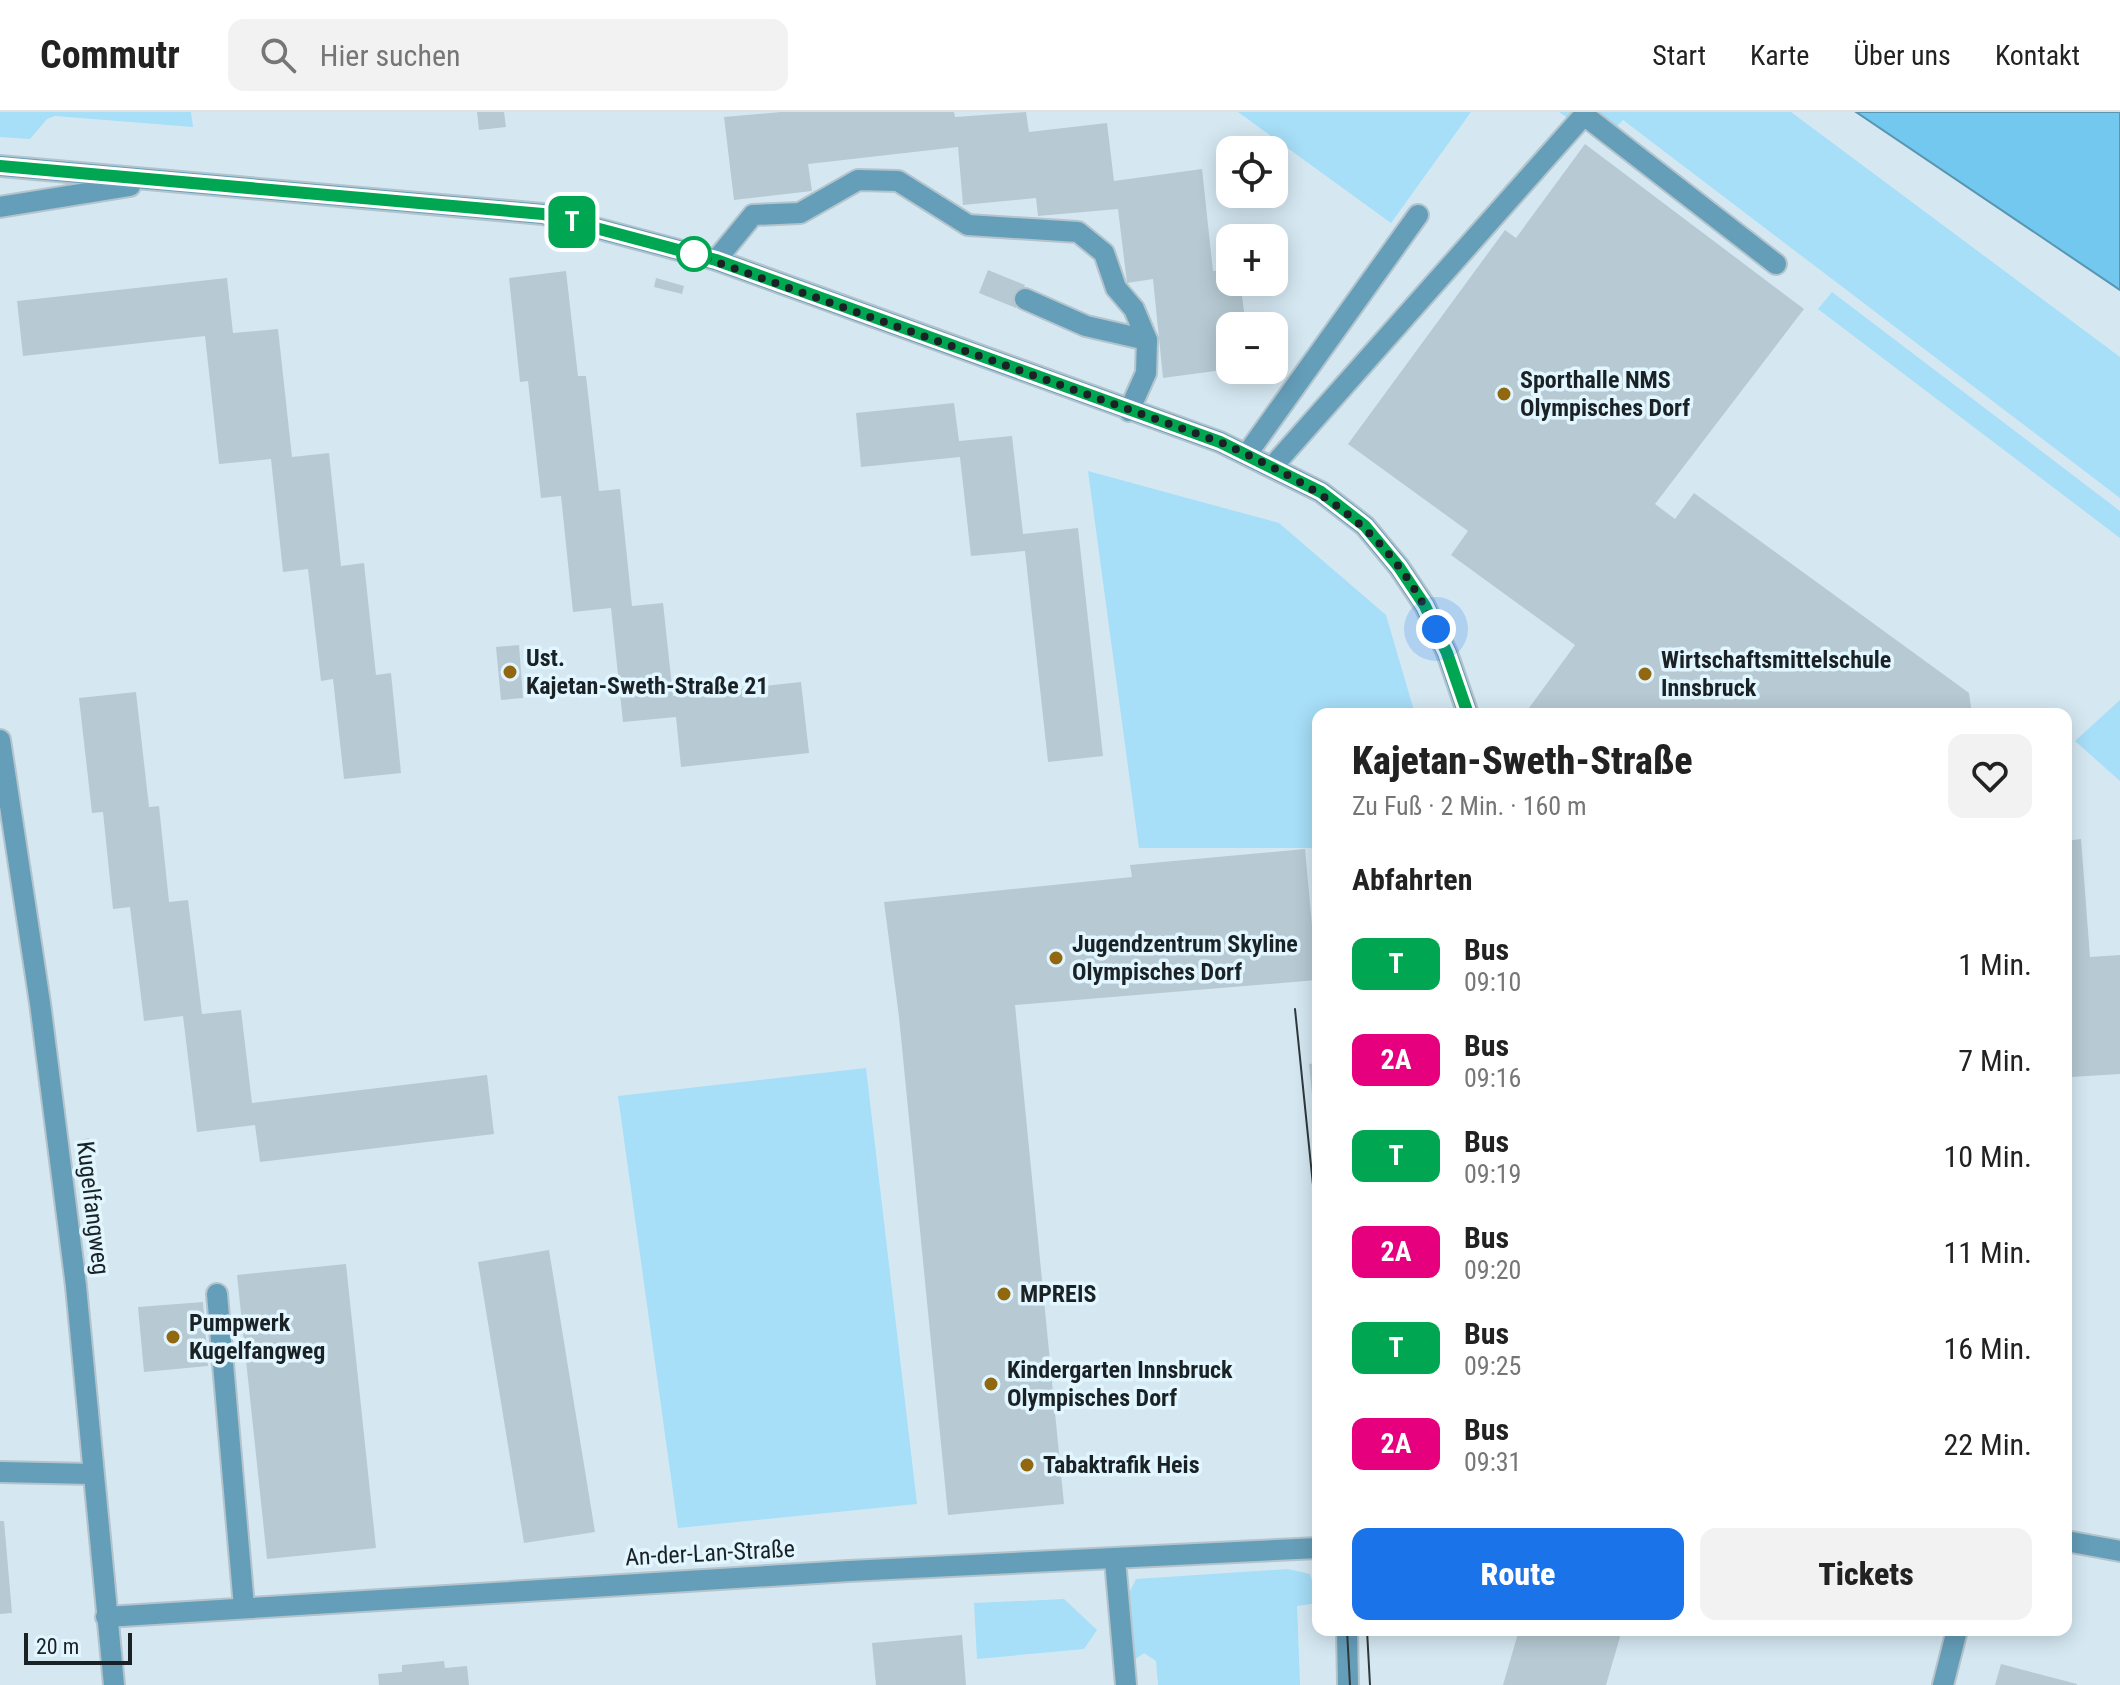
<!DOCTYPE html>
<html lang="de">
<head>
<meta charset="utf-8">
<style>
  :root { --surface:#fff; --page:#f2f2f2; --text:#222; --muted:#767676; --line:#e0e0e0; --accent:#1a73e8 }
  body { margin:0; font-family:"Roboto Condensed",sans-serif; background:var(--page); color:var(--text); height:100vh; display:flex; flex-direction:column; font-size:30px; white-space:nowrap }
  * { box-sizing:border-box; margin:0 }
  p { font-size:26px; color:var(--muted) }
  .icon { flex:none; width:44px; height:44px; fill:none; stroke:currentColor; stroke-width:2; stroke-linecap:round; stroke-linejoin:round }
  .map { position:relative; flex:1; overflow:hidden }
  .drawer { position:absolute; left:1312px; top:596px; width:760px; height:928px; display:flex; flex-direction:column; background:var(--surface); border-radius:16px; box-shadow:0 4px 20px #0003 }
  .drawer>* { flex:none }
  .badge { padding:0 16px; border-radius:12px; font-size:28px; line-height:52px }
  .controls { position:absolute; left:1216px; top:24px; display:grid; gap:16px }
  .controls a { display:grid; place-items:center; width:72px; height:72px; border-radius:16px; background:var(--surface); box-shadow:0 4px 20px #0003; font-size:40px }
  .scale { position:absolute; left:24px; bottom:20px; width:108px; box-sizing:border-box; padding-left:8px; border:4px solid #1b2226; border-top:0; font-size:22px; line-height:28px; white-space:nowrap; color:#1b2226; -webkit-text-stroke:6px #e2f6ff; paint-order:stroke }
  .you { position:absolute; width:40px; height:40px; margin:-20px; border:6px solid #fff; border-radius:50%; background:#1a73e8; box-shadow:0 0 0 12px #1a73e833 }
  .map>.badge { position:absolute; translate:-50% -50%; box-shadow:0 0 0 4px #fff }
  h2 { padding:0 40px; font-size:30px; line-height:72px }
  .round { display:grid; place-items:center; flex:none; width:84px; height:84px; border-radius:16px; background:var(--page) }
  .summary { display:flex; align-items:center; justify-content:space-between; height:136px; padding:0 40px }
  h1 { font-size:38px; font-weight:800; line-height:60px }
  .button { display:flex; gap:16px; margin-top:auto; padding:16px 40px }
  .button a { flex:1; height:92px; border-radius:16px; background:var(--accent); color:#fff; font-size:32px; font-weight:800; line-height:92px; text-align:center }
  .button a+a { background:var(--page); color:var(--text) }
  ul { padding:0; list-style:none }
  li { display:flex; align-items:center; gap:24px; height:96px; padding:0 40px }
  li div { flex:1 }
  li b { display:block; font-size:30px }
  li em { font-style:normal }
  li .badge { min-width:88px; font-weight:700; text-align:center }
  header { display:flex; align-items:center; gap:48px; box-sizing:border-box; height:112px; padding:0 40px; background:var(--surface); border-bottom:2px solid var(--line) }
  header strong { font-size:38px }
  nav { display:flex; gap:44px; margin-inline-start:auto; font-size:28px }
  .search { width:560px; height:72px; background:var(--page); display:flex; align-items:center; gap:20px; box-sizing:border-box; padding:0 28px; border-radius:16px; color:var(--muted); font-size:30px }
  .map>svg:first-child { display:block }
  .green { fill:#a7def8 }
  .water { fill:#72c8ee; stroke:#5896b2; stroke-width:2 }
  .building { fill:#b7cad3 }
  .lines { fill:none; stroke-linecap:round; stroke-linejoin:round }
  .service-casing { stroke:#b4c4cd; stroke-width:24 }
  .minor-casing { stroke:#b4c4cd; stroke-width:24 }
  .tertiary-casing { stroke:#b4c4cd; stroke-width:24 }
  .service { stroke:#659eb9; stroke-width:20 }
  .minor { stroke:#659eb9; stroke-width:20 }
  .tertiary { stroke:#659eb9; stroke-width:20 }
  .tram { stroke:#2f383c; stroke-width:2 }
  .line-casing { stroke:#fff; stroke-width:18 }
  .line { stroke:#00a651; stroke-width:12 }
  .walk { stroke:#1b2226; stroke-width:8; stroke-dasharray:0 14.4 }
  .stop-dot { fill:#fff; stroke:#00a651; stroke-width:4 }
  .poi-dot { fill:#916710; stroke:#e2f6ff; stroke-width:3 }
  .labels { text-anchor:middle; stroke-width:7; stroke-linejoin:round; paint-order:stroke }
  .poi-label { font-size:24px; font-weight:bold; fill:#1b2226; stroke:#e2f6ff; text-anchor:start }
  .street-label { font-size:24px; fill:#1b2226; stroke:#e2f6ff }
</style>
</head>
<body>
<header>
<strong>Commutr</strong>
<div class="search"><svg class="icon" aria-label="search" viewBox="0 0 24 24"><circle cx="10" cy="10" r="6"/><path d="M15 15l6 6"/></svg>Hier suchen</div>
<nav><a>Start</a><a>Karte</a><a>Über uns</a><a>Kontakt</a></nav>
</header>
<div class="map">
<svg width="2120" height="1573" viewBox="0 0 2120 1573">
  <rect width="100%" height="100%" fill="#d5e8f2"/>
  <!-- green -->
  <g class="green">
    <path d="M 0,0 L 191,0 L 193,15 L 55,4 L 47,7 L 30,27 L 0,25 Z"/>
    <path d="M 1238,0 L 1471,0 L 1391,111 Z"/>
    <path d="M 1559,0 L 1791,0 L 2120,245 L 2120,386 L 1623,8 L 1602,30 Z"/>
    <path d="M 1832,180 L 2120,399 L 2120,426 L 1818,197 Z"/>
    <path d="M 1088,359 L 1279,411 L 1386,503 L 1415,602 L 1318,602 L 1318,736 L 1139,736 Z"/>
    <path d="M 2120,588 L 2120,669 L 2075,629 Z"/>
    <path d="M 866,956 L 917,1392 L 678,1416 L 618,984 Z"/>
    <path d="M 1288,1457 L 1310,1462 L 1318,1491 L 1297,1494 L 1300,1573 L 1158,1573 L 1156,1549 L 1144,1541 L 1134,1548 L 1130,1479 L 1136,1467 Z"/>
    <path d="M 1064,1487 L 1097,1518 L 1084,1537 L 977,1547 L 974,1491 Z"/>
  </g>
  <!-- water -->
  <path class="water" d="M 1856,0 L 2120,0 L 2120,178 Z"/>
  <!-- building -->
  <g class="building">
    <path d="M 477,0 L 504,0 L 506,15 L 479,18 Z"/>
    <path d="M 781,0 L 954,0 L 955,5 L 1026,0 L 1029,20 L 1107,11 L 1114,69 L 1202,57 L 1213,159 L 1230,158 L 1230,170 L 1240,170 L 1246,214 L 1230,214 L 1230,257 L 1163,266 L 1153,167 L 1127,171 L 1118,97 L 1038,104 L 1036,86 L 963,93 L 958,35 L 808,52 L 812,79 L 734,88 L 724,5 Z"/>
    <path d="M 1585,32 L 1804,197 L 1655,392 L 1675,407 L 1694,381 L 1969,581 L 1972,602 L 1537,602 L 1529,596 L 1575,533 L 1451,443 L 1468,419 L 1348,332 L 1505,118 L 1516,126 Z"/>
    <path d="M 988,158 L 1025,173 L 1016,196 L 979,181 Z"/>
    <path d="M 566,159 L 578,264 L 586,264 L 599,379 L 620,377 L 632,494 L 663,491 L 673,584 L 801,570 L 809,641 L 681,655 L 676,605 L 623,610 L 611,496 L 573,500 L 561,384 L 541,386 L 528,269 L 520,270 L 509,166 Z"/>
    <path d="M 227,166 L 233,221 L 278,217 L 292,345 L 329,341 L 341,454 L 364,451 L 376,563 L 391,561 L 401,661 L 344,667 L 333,567 L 321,569 L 308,457 L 283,460 L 271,347 L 219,352 L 205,224 L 23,244 L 17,189 Z"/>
    <path d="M 656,166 L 684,174 L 682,182 L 654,175 Z"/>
    <path d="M 954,291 L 959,329 L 1012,324 L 1023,422 L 1078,416 L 1103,644 L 1048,650 L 1025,439 L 971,444 L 960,345 L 861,355 L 856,301 Z"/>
    <path d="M 519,533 L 523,586 L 501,588 L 496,535 Z"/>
    <path d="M 136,580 L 149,695 L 159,694 L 169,790 L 188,788 L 202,902 L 241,898 L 252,991 L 487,963 L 494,1022 L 260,1050 L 255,1013 L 197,1020 L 183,904 L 144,909 L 130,795 L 113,797 L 103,700 L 92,701 L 79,586 Z"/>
    <path d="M 2081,727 L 2090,845 L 2120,843 L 2120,962 L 2071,965 L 2066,902 L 2066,729 Z"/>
    <path d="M 1305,737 L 1317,868 L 1015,893 L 1064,1392 L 948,1403 L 899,905 L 884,790 L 1132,765 L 1130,753 Z"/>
    <path d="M 1318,951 L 1318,981 L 1312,982 L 1309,952 Z"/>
    <path d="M 89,1026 L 93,1055 L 86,1056 L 81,1028 Z"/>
    <path d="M 549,1138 L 595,1420 L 524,1431 L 478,1150 Z"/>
    <path d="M 346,1152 L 376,1436 L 267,1447 L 237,1163 Z"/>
    <path d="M 203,1190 L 208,1254 L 144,1260 L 138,1195 Z"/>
    <path d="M 0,1409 L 4,1409 L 12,1501 L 0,1502 Z"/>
    <path d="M 1519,1518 L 1622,1518 L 1606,1573 L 1503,1573 Z"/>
    <path d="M 962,1523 L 966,1573 L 876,1573 L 872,1531 Z"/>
    <path d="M 444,1549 L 445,1556 L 467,1554 L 469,1573 L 379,1573 L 378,1562 L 402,1560 L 402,1553 Z"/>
    <path d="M 2001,1552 L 2077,1572 L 2077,1573 L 1995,1573 Z"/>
  </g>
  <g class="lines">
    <defs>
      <g id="service">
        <path d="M 716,148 L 753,103 L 800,101 L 858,68 L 898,69 L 968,113 L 1078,120 L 1104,141 L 1116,176 L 1134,197 L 1147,228 L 1146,261 L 1129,299"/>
        <path d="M 1025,187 L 1086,214 L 1147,228"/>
        <path d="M 1247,342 L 1418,103"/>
        <path d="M 1273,354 L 1584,3 L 1776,152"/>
        <path d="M 217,1182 L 244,1495"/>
        <path d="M 1943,1573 L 1957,1518"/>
      </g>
      <g id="minor">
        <path d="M 0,54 L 543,102 L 716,148 L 1220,330 L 1321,380 L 1365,414 L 1399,455 L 1425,494 L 1447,541 L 1468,602"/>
        <path d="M 0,95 L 130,74"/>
        <path d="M 0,628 L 40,891 L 76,1174 L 114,1573"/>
        <path d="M 2066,1429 L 2120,1439"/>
        <path d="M 1115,1448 L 1126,1573"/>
        <path d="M 106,1505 L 849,1459 L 1318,1436"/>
        <path d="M 1347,1518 L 1348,1573"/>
      </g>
      <path id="tertiary" d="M 0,1360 L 92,1362"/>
    </defs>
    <!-- service casing -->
    <use href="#service" class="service-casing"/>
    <!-- minor casing -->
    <use href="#minor" class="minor-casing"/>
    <!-- tertiary casing -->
    <use href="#tertiary" class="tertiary-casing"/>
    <!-- service -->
    <use href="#service" class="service"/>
    <!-- minor -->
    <use href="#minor" class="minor"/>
    <!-- tertiary -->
    <use href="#tertiary" class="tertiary"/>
    <!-- tram -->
    <g class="tram">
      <path d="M 1295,897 L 1318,1122"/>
      <path d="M 1347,1518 L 1350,1573"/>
      <path d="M 1367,1518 L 1370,1573"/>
    </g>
  </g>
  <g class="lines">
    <defs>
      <path id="line" d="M 0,54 L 543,102 L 716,148 L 1220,330 L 1321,380 L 1365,414 L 1399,455 L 1425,494 L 1447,541 L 1468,602"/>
    </defs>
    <!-- line casing -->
    <use href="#line" class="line-casing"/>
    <!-- line -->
    <use href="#line" class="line"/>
    <!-- walk -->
    <path class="walk" d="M 694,142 L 1220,330 C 1320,376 1387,413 1436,517"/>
  </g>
  <!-- markers -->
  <circle class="stop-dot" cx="694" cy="142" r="16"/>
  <g class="poi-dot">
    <circle cx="1504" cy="282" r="8"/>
    <circle cx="510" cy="560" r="8"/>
    <circle cx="1645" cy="562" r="8"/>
    <circle cx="1056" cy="846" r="8"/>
    <circle cx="1004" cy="1182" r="8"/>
    <circle cx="173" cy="1225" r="8"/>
    <circle cx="991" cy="1272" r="8"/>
    <circle cx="1027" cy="1353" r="8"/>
  </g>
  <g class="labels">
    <!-- poi labels -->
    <g class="poi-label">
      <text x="1520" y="276">Sporthalle NMS<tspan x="1520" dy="28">Olympisches Dorf</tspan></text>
      <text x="526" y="554">Ust.<tspan x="526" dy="28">Kajetan-Sweth-Straße 21</tspan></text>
      <text x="1661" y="556">Wirtschaftsmittelschule<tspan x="1661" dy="28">Innsbruck</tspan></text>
      <text x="1072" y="840">Jugendzentrum Skyline<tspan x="1072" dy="28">Olympisches Dorf</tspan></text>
      <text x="1020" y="1190">MPREIS</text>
      <text x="189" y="1219">Pumpwerk<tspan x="189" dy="28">Kugelfangweg</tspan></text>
      <text x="1007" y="1266">Kindergarten Innsbruck<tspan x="1007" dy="28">Olympisches Dorf</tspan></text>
      <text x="1043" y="1361">Tabaktrafik Heis</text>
    </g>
    <!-- street labels -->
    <g class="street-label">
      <text transform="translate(93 1096) rotate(83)" y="8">Kugelfangweg</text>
      <text transform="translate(710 1441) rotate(-3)" y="8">An-der-Lan-Straße</text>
    </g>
  </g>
</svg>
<div class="controls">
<a><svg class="icon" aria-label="locate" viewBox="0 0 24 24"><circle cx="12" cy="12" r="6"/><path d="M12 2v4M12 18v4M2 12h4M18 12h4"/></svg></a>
<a>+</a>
<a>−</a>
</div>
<div class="scale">20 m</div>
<div class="you" style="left:1436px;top:517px"></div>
<b class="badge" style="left:572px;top:110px;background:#00a651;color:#fff">T</b>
<section class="drawer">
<div class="summary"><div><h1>Kajetan-Sweth-Straße</h1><p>Zu Fuß · 2 Min. · 160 m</p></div><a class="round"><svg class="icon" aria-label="heart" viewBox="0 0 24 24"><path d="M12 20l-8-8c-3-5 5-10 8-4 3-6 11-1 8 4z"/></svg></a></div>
<h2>Abfahrten</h2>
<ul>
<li><span class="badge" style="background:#00a651;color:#fff">T</span><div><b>Bus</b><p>09:10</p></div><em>1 Min.</em></li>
<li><span class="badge" style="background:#e6007e;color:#fff">2A</span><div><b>Bus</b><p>09:16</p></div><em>7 Min.</em></li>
<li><span class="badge" style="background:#00a651;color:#fff">T</span><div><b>Bus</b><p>09:19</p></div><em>10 Min.</em></li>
<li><span class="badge" style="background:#e6007e;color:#fff">2A</span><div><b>Bus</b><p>09:20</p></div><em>11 Min.</em></li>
<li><span class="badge" style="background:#00a651;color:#fff">T</span><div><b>Bus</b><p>09:25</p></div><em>16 Min.</em></li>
<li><span class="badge" style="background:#e6007e;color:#fff">2A</span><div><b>Bus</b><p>09:31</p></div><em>22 Min.</em></li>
</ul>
<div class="button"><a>Route</a><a>Tickets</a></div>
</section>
</div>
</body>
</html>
